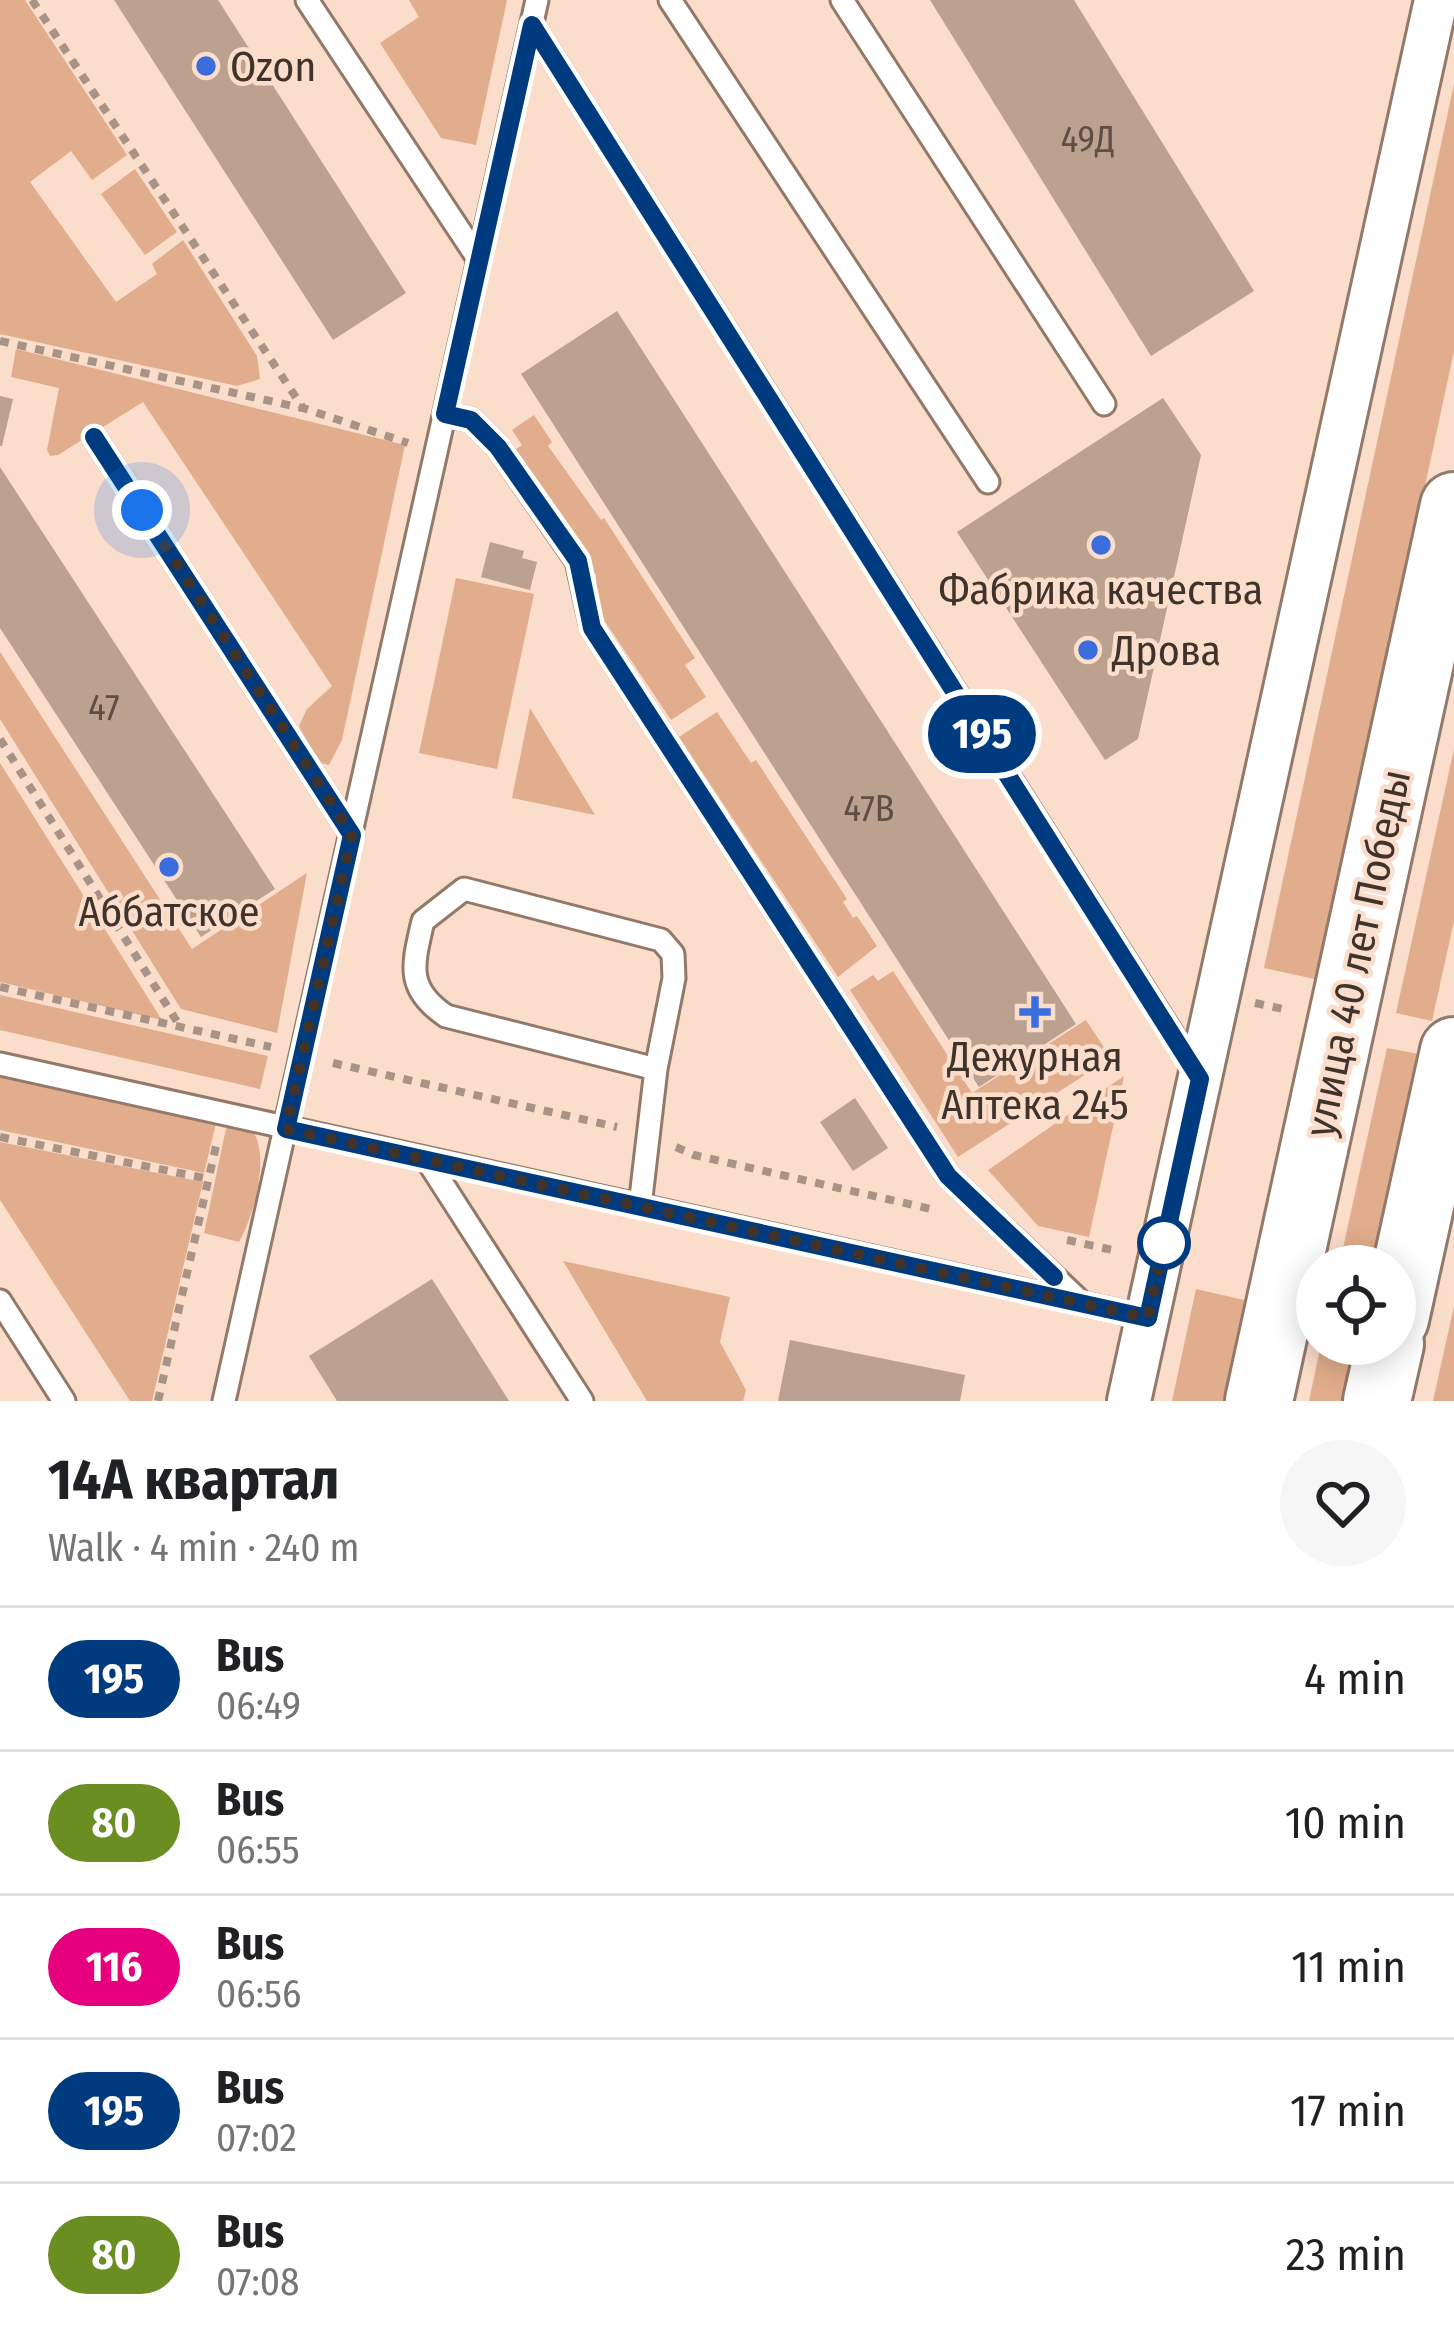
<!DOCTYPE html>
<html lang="en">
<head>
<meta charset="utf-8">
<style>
  :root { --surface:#fff; --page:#f6f6f6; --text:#202124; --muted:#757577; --line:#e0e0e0 }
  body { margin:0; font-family:"Fira Sans Condensed",sans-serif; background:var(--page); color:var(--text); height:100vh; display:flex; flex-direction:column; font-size:45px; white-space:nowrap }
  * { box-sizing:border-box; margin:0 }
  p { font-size:39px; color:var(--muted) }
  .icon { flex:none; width:66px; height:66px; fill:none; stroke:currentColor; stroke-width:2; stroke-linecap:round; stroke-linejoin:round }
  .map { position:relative; height:1401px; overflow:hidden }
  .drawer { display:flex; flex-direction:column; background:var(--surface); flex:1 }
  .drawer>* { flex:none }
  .badge { padding:0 24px; border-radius:39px; font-size:42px; line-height:78px }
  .fabs { position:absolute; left:1296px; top:1245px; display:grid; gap:24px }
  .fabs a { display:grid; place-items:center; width:120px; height:120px; border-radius:50%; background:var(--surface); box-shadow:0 6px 30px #0003; font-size:60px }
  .you { position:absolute; width:60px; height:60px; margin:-30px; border:9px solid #fff; border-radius:50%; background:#1a73e8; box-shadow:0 0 0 18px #1a73e833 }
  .map>.badge { position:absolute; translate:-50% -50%; box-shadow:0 0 0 6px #fff }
  .round { display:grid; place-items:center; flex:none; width:126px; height:126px; border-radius:63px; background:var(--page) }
  .head { display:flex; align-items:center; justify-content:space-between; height:204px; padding:0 48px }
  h1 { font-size:57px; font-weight:700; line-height:90px }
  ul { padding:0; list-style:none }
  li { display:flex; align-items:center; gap:36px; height:144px; padding:0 48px; border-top:3px solid var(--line) }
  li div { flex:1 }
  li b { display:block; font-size:45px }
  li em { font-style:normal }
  li .badge { min-width:132px; font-weight:700; text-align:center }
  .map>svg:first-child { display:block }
  .green { fill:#e1ad8c }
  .building { fill:#bca190 }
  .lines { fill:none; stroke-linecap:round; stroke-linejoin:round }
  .lane-casing { stroke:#937969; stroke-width:27 }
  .street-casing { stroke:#937969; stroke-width:48 }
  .primary-casing { stroke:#937969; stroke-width:72 }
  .path { stroke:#a99386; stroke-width:8; stroke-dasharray:9 9; stroke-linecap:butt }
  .lane { stroke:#fff; stroke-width:21 }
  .street { stroke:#fff; stroke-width:42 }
  .primary { stroke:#fff; stroke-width:66 }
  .line-casing { stroke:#fff; stroke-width:27 }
  .line { stroke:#003b80; stroke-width:18 }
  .walk { stroke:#3f332c; stroke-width:12; stroke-dasharray:0 21.6 }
  .poi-dot { fill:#3c6ddd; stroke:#faddcb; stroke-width:4.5 }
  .stop-dot { fill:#fff; stroke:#003b80; stroke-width:6 }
  .labels { text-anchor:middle; stroke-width:9; stroke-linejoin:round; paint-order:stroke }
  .number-label { font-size:36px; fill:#5e4e45 }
  .poi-label { font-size:42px; fill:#3f332c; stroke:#faddcb }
  .street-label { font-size:42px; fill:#3f332c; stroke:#faddcb }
</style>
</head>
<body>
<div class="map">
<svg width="1454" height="1401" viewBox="0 0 1454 1401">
  <rect width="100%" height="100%" fill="#faddcb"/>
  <!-- green -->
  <g class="green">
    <path d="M 0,0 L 25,0 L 127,155 L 92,180 L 71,151 L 30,182 L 116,302 L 157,274 L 152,264 L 183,240 L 257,356 L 260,379 L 237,386 L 0,334 Z"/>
    <path d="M 409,0 L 507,0 L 476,145 L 441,138 L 380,43 L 419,17 Z"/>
    <path d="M 1454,84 L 1454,351 L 1319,980 L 1264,968 Z"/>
    <path d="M 135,169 L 177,232 L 145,255 L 101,194 Z"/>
    <path d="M 16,349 L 405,445 L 342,740 L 329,765 L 318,762 L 299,726 L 307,709 L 332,686 L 143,402 L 58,455 L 50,456 L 47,450 L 59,388 L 11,377 Z"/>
    <path d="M 534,415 L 552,442 L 548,446 L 601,520 L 604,518 L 695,658 L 685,665 L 706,697 L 671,720 L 596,608 L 596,575 L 512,452 L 522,445 L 512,430 Z"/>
    <path d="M 456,578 L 534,594 L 497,769 L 419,753 Z"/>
    <path d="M 0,652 L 192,949 L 307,873 L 277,1033 L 181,1009 L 0,719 Z"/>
    <path d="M 530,708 L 595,815 L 512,798 Z"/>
    <path d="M 717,712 L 751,763 L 756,760 L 847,899 L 843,902 L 853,918 L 857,916 L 877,946 L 838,977 L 679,737 Z"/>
    <path d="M 1454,749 L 1454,921 L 1432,1021 L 1396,1013 Z"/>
    <path d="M 0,763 L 162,1020 L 0,982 Z"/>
    <path d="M 893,971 L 972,1093 L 1086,1020 L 1111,1058 L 958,1157 L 850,990 L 873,975 L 878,981 Z"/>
    <path d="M 0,995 L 268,1056 L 260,1089 L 0,1030 Z"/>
    <path d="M 1387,1048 L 1424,1055 L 1377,1266 L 1339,1266 Z"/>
    <path d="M 0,1070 L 217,1119 L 204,1173 L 0,1130 Z"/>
    <path d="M 1124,1076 L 1089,1237 L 1038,1226 L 988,1170 Z"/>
    <path d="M 227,1124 L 254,1133 C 269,1160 254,1215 239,1242 L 204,1233 Z"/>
    <path d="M 0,1142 L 203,1182 L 152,1401 L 130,1401 L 0,1200 Z"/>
    <path d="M 563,1261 L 730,1297 L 720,1342 L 746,1390 L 743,1401 L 647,1401 Z"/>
    <path d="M 1196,1289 L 1244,1300 L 1223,1401 L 1172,1401 Z"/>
    <path d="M 1454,1306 L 1454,1401 L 1433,1401 Z"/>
    <path d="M 1321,1344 L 1360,1344 L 1347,1401 L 1309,1401 Z"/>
  </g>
  <!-- building -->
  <g class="building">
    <path d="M 114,0 L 218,0 L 406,293 L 333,340 Z"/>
    <path d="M 930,0 L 1074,0 L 1254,291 L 1151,356 Z"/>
    <path d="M 617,311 L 1076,1024 L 979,1087 L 521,374 Z"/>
    <path d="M 0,396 L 13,399 L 2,446 L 0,446 Z"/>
    <path d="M 1163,398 L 1201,455 L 1138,739 L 1105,760 L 957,532 Z"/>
    <path d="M 0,467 L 275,889 L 201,937 L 0,628 Z"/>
    <path d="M 490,542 L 524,551 L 522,558 L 537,562 L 530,590 L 481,577 Z"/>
    <path d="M 855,1098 L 888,1148 L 853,1171 L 820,1122 Z"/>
    <path d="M 432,1279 L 509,1401 L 337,1401 L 309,1356 Z"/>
    <path d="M 790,1340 L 965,1375 L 960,1401 L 778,1401 Z"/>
  </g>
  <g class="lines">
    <defs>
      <g id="lane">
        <path d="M 307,0 L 479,260"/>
        <path d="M 670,0 L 988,482"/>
        <path d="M 842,0 L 1104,404"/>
        <path d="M 532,25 L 1197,1073"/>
        <path d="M 445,414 L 471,420 L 498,447 L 577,561 L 592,628 L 948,1176 L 1082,1303"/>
        <path d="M 94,437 L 352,835"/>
        <path d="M 0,1064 L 1148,1318"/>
        <path d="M 427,1160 L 582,1401"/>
        <path d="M 640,1206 L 656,1069 L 674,978 L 673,954 L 661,940 L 464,889 L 423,921 C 413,965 405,988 446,1016 L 656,1069"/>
        <path d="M 0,1301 L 64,1401"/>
        <path d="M 224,1401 L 537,0"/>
      </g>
      <path id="street" d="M 1129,1401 L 1436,0"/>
      <g id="primary">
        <path d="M 1395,1319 L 1454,1051"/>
        <path d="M 1259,1401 L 1454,506"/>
        <path d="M 1377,1401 L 1390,1344"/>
      </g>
    </defs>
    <!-- lane casing -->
    <use href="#lane" class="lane-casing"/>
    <!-- street casing -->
    <use href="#street" class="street-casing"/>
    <!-- primary casing -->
    <use href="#primary" class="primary-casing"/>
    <!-- path -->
    <g class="path">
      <path d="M 32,0 L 303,408 L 408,443"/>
      <path d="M 0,341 L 302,408"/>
      <path d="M 0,739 L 181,1028"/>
      <path d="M 0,987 L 271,1047"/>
      <path d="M 1255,1003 L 1288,1010"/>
      <path d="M 333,1063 L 617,1127"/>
      <path d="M 0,1137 L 209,1179"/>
      <path d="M 676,1147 L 694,1155 L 935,1210"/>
      <path d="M 1067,1240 L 1117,1251"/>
      <path d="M 158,1401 L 216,1146"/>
    </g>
    <!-- lane -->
    <use href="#lane" class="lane"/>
    <!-- street -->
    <use href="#street" class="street"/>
    <!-- primary -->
    <use href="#primary" class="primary"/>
  </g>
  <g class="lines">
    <defs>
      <path id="line" d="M 94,437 L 352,835 L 286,1129 L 1148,1318 L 1200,1079 L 532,25 L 445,414 L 471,420 L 498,447 L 578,561 L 592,628 L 948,1176 L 1054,1277"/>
    </defs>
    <!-- line casing -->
    <use href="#line" class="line-casing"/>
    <!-- line -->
    <use href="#line" class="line"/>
    <!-- walk -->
    <path class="walk" d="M 142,510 L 352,835 L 286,1129 L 1148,1318 L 1165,1238 L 1164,1243"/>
  </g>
  <!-- markers -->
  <g class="poi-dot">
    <circle cx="206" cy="66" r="12"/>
    <circle cx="1101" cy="545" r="12"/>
    <circle cx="1088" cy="650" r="12"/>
    <circle cx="169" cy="867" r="12"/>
    <path d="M1029 994h12v12h12v12h-12v12h-12v-12h-12v-12h12z"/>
  </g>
  <circle class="stop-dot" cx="1164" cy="1243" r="24"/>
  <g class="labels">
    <!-- number labels -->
    <g class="number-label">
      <text x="1088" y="152">49Д</text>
      <text x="104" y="720">47</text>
      <text x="869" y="821">47В</text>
    </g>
    <!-- poi labels -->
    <g class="poi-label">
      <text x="230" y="81" text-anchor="start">Ozon</text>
      <text x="1101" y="604">Фабрика качества</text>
      <text x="1112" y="665" text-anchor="start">Дрова</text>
      <text x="169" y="926">Аббатское</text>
      <text x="1035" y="1071">Дежурная<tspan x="1035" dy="48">Аптека 245</tspan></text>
    </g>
    <!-- street labels -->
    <g class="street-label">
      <text transform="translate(1357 953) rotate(-78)" y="15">улица 40 лет Победы</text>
    </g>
  </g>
</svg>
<div class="fabs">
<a><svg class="icon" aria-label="locate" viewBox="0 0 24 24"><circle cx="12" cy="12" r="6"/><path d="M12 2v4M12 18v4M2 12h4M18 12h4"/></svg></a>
</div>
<div class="you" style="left:142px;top:510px"></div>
<b class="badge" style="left:982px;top:734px;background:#003b80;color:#fff">195</b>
</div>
<section class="drawer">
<div class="head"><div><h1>14А квартал</h1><p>Walk · 4 min · 240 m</p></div><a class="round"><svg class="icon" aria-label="heart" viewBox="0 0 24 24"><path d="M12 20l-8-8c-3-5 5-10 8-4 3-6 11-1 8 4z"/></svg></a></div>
<ul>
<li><span class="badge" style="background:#003b80;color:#fff">195</span><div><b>Bus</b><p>06:49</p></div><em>4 min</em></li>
<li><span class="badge" style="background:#6b8e23;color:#fff">80</span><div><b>Bus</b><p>06:55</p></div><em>10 min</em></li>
<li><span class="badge" style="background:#e6007e;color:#fff">116</span><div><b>Bus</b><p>06:56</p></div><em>11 min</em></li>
<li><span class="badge" style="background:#003b80;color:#fff">195</span><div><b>Bus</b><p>07:02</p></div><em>17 min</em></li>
<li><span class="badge" style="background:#6b8e23;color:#fff">80</span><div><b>Bus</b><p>07:08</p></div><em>23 min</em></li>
</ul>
</section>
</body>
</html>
